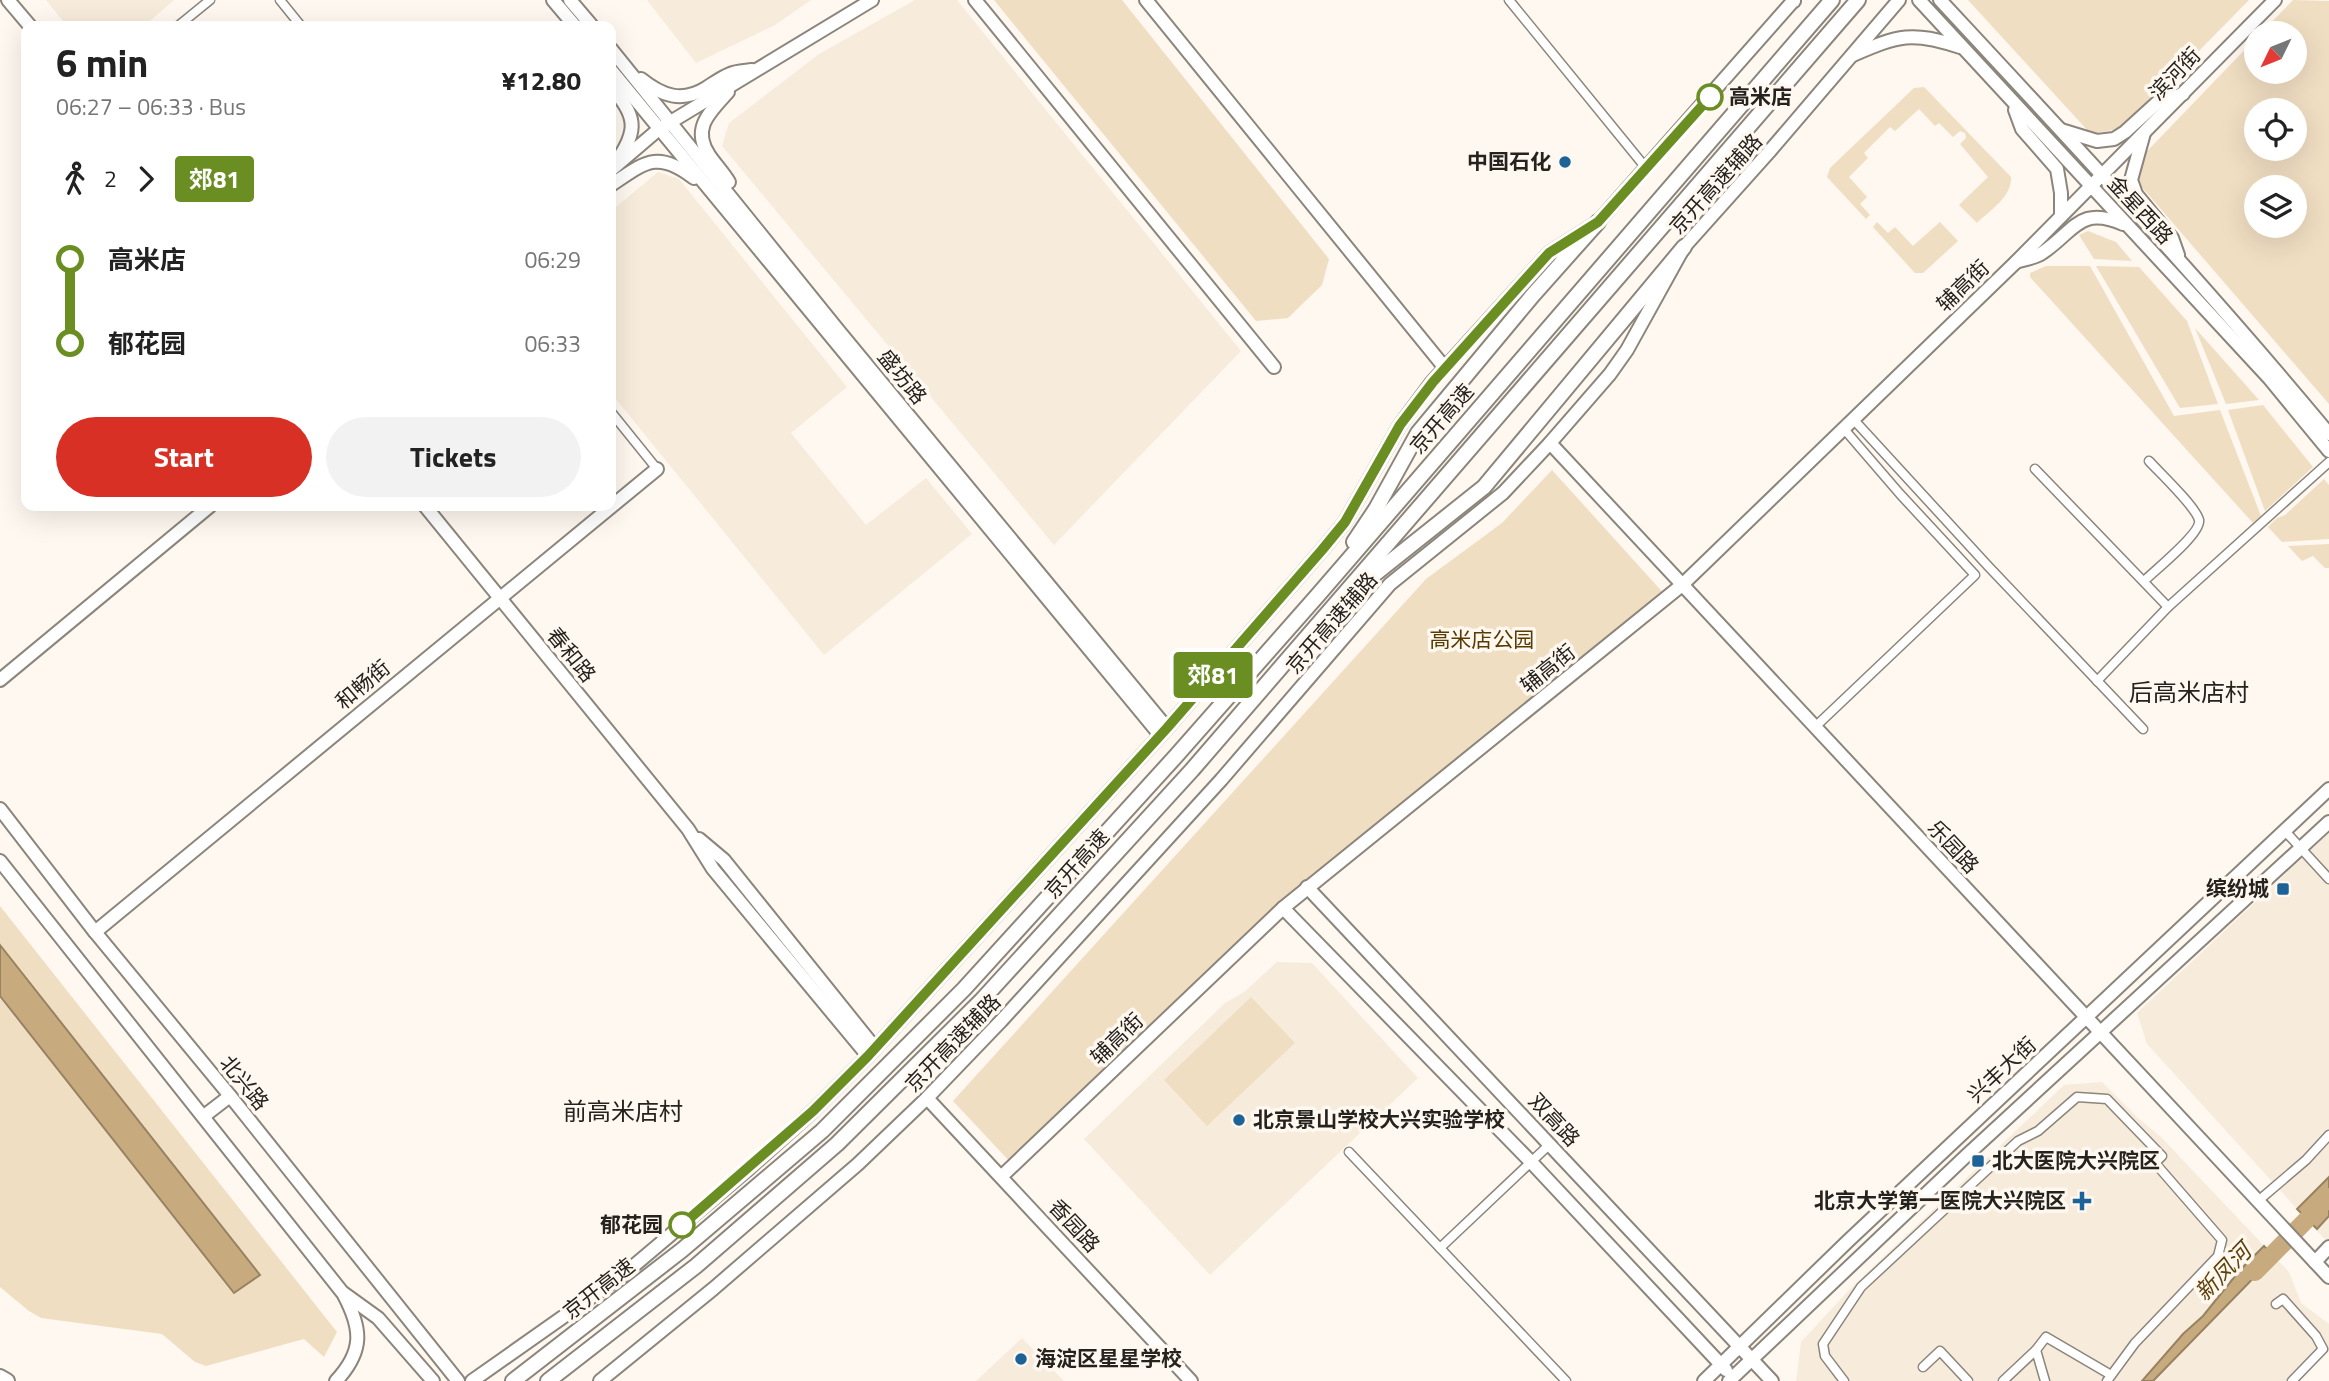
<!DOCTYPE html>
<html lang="en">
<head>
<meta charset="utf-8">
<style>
  :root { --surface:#fff; --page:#f2f2f2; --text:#222; --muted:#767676; --accent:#d93025 }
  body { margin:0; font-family:"Titillium Web","Noto Sans SC",sans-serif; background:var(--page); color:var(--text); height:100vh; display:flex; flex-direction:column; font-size:26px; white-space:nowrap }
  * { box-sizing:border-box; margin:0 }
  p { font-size:23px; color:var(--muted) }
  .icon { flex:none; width:38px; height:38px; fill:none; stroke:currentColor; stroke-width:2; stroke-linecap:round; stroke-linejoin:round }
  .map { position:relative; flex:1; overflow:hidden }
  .drawer { position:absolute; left:21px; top:21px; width:595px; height:490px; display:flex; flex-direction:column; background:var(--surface); border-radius:14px; box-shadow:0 7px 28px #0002 }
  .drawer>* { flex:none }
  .badge { padding:0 14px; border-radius:5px; font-size:24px; line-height:46px }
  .needle { width:46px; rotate:227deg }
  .tools { position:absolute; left:2244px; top:21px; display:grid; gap:14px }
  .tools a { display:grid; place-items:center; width:63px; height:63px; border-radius:50%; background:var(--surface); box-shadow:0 7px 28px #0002; font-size:35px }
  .map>.badge { position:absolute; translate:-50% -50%; box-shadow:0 0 0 4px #fff }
  .legs { display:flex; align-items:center; gap:10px; height:77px; padding:0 35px; font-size:23px }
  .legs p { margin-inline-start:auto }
  .headline { display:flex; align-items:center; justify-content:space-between; height:119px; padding:0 35px }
  h1 { font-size:38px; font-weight:700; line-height:52px }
  .button { display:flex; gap:14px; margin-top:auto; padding:14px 35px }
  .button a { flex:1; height:80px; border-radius:42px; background:var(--accent); color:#fff; font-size:28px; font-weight:700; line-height:80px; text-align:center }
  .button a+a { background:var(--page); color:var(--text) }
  ul { padding:0 35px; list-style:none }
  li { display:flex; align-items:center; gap:24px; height:84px; font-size:26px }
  li i { display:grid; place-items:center; width:10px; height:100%; margin:0 9px; background:currentColor }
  li i::after { content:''; width:18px; height:18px; margin:-9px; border:5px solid; border-radius:50%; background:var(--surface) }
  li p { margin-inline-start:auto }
  li:first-child i { background:linear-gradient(#0000 50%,currentColor 0) }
  li:last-child i { background:linear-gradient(currentColor 50%,#0000 0) }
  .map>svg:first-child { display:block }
  .built { fill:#f7ecdb }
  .green { fill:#f0dec2; fill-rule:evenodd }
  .water { fill:#c7ab7f; stroke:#978262; stroke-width:2 }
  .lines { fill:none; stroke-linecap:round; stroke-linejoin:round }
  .river { stroke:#c7ab7f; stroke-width:18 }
  .street-casing { stroke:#8b857b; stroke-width:11 }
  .secondary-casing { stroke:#8b857b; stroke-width:16 }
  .primary-casing { stroke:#8b857b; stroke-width:16 }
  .highway-casing { stroke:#8b857b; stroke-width:18 }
  .street { stroke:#fff; stroke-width:8 }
  .secondary { stroke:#fff; stroke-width:12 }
  .primary { stroke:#fff; stroke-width:12 }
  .highway { stroke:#fff; stroke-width:14 }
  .line-1-casing { stroke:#fff; stroke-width:16 }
  .line-1 { stroke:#6b8e23; stroke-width:10 }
  .stop-1-dot { fill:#fff; stroke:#6b8e23; stroke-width:3.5 }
  .poi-dot { fill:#1d6398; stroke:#fef8f0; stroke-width:2.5 }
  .labels { text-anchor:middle; stroke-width:7; stroke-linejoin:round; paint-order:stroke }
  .street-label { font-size:21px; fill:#26231f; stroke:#fef8f0 }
  .stop-label { font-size:21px; font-weight:bold; fill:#26231f; stroke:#fef8f0; text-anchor:start }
  .poi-label { font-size:21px; font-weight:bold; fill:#26231f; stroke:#fef8f0; text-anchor:end }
  .park-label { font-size:21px; fill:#573b00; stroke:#fef8f0 }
  .water-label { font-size:23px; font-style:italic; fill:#5e4209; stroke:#fef8f0 }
  .quarter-label { font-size:24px; fill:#26231f; stroke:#fef8f0 }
</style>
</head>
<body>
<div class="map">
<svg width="2329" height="1381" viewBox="0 0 2329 1381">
  <rect width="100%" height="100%" fill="#fef8f0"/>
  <!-- built -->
  <g class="built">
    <path d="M 46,0 L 174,0 L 144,26 L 67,26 Z"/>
    <path d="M 647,0 L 811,0 L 775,25 L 696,63 Z"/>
    <path d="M 915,0 L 957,0 L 1241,351 L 1054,545 L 722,146 L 729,123 L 819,54 Z"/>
    <path d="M 658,172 L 679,179 L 847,387 L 791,433 L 866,525 L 926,478 L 972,534 L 824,655 L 611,393 L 611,211 Z"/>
    <path d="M 2329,833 L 2329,1244 L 2147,1044 L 2137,1013 Z"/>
    <path d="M 1277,962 L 1312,963 L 1418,1078 L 1210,1275 L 1084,1139 L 1225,1003 L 1244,992 Z"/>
    <path d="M 2102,1082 L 2138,1118 L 2160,1136 L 2289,1272 L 2301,1303 L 2329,1324 L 2329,1348 L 2297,1381 L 1796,1381 L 1801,1342 L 1851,1288 L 2064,1085 Z"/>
    <path d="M 1022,1338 L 1064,1381 L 976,1381 Z"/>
  </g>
  <!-- green -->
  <g class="green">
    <path d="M 994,0 L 1122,0 L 1329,259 L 1322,285 L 1288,318 L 1256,321 Z"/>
    <path d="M 1968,0 L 2249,0 L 2127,124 C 2114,131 2103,133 2089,132 Z"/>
    <path d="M 2293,0 L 2329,1 L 2329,404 L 2128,171 L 2256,38 L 2256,72 L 2294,72 L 2294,33 L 2261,33 ZM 2256,110 L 2294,110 L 2294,149 L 2256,149 ZM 2256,187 L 2294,187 L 2294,226 L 2256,226 Z"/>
    <path d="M 1924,87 L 2011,177 C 2012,197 1990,210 1977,223 L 1959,205 L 1988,177 L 1960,144 L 1966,138 L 1965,133 L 1960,131 L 1953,137 L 1939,123 L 1935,126 L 1919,109 L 1895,131 L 1890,127 L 1864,153 L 1868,158 L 1849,177 L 1867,197 L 1860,204 L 1870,215 L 1866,219 L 1827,177 L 1830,168 L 1914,88 Z"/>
    <path d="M 1877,222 L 1888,233 L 1895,227 L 1913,246 L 1940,222 L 1958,241 L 1923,273 L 1915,273 L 1873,227 Z"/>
    <path d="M 2088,231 L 2116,242 L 2132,261 L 2094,259 L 2079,235 Z"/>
    <path d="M 2046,266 L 2090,266 L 2174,416 L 2220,410 L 2261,516 L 2253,523 L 2030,277 L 2030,273 Z"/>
    <path d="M 2096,266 L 2139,267 L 2187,321 L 2218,404 L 2180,408 Z"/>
    <path d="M 2195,328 L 2259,400 L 2226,404 Z"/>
    <path d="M 2263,405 L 2313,467 L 2265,511 L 2228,410 Z"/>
    <path d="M 1552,470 L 1667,597 L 1337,863 L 1013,1165 L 953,1101 L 1426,579 L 1502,523 Z"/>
    <path d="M 2324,479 L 2329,485 L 2329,539 L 2282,542 L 2268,527 L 2277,518 L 2285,515 Z"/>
    <path d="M 2329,544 L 2329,568 L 2325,568 L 2313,556 L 2302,561 L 2288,546 Z"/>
    <path d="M 0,906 L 337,1332 L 324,1357 L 304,1339 L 206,1366 L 195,1362 L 162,1334 L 41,1318 L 29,1311 L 0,1287 Z"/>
    <path d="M 1251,997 L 1295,1043 L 1207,1126 L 1164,1080 Z"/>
  </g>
  <!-- water -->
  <g class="water">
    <path d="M 0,945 L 260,1275 L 234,1293 L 0,996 Z"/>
    <path d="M 2329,1177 L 2329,1216 L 2317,1229 L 2297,1209 Z"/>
    <path d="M 2264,1246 L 2274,1257 L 2153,1381 L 2142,1381 L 2183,1334 L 2203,1316 L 2240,1270 Z"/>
  </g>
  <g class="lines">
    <!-- river -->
    <path class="river" d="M 2255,1272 L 2329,1197"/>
    <defs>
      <g id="street">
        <path d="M 280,0 L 301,26"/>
        <path d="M 1509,0 L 1646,168"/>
        <path d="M 178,26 L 210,0"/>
        <path d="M 611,412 L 657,469"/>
        <path d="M 1854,420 L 1988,566 L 2143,729"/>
        <path d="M 2035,469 L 2168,607 L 2329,462"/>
        <path d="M 2144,581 C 2154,571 2202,533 2199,520 C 2196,507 2160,473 2149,461"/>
        <path d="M 2097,681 L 2168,607"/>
        <path d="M 1815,727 L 1975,575 L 1900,494 L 1844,429"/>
        <path d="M 2285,831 L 2329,879"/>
        <path d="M 1349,1152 L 1440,1248 L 1550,1144"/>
        <path d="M 2258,1201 L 2306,1160 L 2329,1135"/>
        <path d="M 1440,1248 L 1566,1381"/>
        <path d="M 2276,1304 L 2283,1299 L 2316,1336 L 2323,1349 L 2292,1381"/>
        <path d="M 2036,1350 L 2046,1337 L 2111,1375"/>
        <path d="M 1923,1367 L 1940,1351 L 1968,1381"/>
        <path d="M 1844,1381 L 1825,1356 L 1823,1344 L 1861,1287 L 2018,1141 L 2038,1131 L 2077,1097 L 2107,1099 L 2162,1156 L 2155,1163 L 2222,1240 L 2218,1256 L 2135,1343 L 2107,1381"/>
        <path d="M 2003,1381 L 2036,1350 L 2045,1381"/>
      </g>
      <g id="secondary">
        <path d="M 8,0 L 30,26"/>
        <path d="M 553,0 L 575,26"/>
        <path d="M 570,0 L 592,26"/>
        <path d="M 975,0 L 1274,367"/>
        <path d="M 1146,0 L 1445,368"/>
        <path d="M 611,49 L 838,330 L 1167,728"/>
        <path d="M 611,70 L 1160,735"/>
        <path d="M 641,79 C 662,96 682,103 706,88 C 714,83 722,77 730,74 C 736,71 745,71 752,70"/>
        <path d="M 611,86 C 635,116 640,128 616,162"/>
        <path d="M 728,92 C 710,112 691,128 709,155 C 715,164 723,172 729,182"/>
        <path d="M 611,170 L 659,129 L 872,0"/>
        <path d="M 611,185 C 644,163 657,149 694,178"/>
        <path d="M 1550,443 L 2329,1277"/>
        <path d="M 425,506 L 688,829 L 713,869 L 868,1056"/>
        <path d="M 0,680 L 210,506"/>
        <path d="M 0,809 L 95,932 L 231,1097 L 458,1381"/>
        <path d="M 699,839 L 724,860 L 875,1048"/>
        <path d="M 0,861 L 342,1292 L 378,1318 L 433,1381"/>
        <path d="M 1307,887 L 1772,1381"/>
        <path d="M 1283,908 L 1532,1163 L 1726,1370"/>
        <path d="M 95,932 L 657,469"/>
        <path d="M 927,1098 L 1191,1381"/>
        <path d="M 204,1116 L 230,1096"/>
        <path d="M 1002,1176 L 1283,908 L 1682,585 L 2016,262 L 2275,0"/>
        <path d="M 2315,1262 L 2329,1247"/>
        <path d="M 336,1381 C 364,1351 362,1329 344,1295"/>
        <path d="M 472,1381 L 624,1274 L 746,1171 L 813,1111 L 868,1056 L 1167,728 L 1322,550 L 1345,522 L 1400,425 L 1432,382 L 1549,253 L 1598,222 L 1794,0"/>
        <path d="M 600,1381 L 713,1289 L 858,1164 L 927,1098 L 1001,1021 L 1221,780 L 1390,584 L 1503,493 L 1550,443 L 1610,374 L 1627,350 L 1684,247 L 1769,152 L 1899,0"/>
        <path d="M 1704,1381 L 1848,1241 L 2329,789"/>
        <path d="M 1729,1381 L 1967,1155 L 2329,822"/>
      </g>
      <g id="primary">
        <path d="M 1919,0 L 2269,378 L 2329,451"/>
        <path d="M 1940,0 C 2072,142 2205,284 2329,434"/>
        <path d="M 1794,1 L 1794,0"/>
        <path d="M 1853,55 C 1899,35 1912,31 1960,47"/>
        <path d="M 2015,110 L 2022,129 L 2057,169 L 2061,193 L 2061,216"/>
        <path d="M 2061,130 L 2097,141 L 2114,139 L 2125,132 L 2159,101 L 2183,94"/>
        <path d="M 2144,133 L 2131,180 L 2136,194 L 2172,238 L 2178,255"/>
        <path d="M 2016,262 C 2025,259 2035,258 2042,253 C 2074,232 2079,205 2123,224"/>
      </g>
      <g id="highway">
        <path d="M 1354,542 L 1376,509 L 1418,433 L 1533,295 L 1598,222"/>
        <path d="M 1361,585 L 1484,487 L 1684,247"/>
        <path d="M 0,1377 L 7,1381"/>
        <path d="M 513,1381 L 682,1250 L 822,1131 L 964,989 L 1176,756 L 1318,595 L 1832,0"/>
        <path d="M 548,1381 L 696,1266 L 837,1144 L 981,1001 L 1192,770 L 1858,0"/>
      </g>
    </defs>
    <!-- street casing -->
    <use href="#street" class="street-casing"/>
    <!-- secondary casing -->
    <use href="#secondary" class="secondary-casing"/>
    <!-- primary casing -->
    <use href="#primary" class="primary-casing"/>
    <!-- highway casing -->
    <use href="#highway" class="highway-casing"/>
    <!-- street -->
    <use href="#street" class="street"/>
    <!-- secondary -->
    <use href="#secondary" class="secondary"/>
    <!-- primary -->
    <use href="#primary" class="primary"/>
    <!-- highway -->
    <use href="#highway" class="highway"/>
  </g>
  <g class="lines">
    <defs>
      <path id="line-1" d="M 682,1225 L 813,1111 L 868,1056 L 1167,728 L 1322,550 L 1345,522 L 1400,425 L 1433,382 L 1549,253 L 1598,222 L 1710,97"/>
    </defs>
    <!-- line-1 casing -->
    <use href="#line-1" class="line-1-casing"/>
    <!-- line-1 -->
    <use href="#line-1" class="line-1"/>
  </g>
  <!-- markers -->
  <g class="stop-1-dot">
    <circle cx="1710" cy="97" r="12"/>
    <circle cx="682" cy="1225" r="12"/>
  </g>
  <g class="poi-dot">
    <circle cx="1565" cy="162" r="7"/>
    <rect x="2276" y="882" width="14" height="14" rx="3.5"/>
    <circle cx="1239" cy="1120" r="7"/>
    <rect x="1971" y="1154" width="14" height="14" rx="3.5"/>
    <path d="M2078.5 1190.5h7v7h7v7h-7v7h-7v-7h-7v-7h7z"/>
    <circle cx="1021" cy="1359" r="7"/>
  </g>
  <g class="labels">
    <!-- street labels -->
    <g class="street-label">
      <text transform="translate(2175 74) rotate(-46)" y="7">滨河街</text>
      <text transform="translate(1716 184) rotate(-48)" y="7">京开高速辅路</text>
      <text transform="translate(2140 210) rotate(47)" y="7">金星西路</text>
      <text transform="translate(1963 286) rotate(-44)" y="7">辅高街</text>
      <text transform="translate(902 377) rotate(51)" y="7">盛坊路</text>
      <text transform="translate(1442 419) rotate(-49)" y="7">京开高速</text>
      <text transform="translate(1332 623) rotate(-49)" y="7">京开高速辅路</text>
      <text transform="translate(571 655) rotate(51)" y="7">春和路</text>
      <text transform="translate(1548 669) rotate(-39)" y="7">辅高街</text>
      <text transform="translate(363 685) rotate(-40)" y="7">和畅街</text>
      <text transform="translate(1953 847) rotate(47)" y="7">乐园路</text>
      <text transform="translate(1077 864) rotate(-48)" y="7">京开高速</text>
      <text transform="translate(1117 1039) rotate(-44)" y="7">辅高街</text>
      <text transform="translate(953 1043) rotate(-46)" y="7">京开高速辅路</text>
      <text transform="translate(2002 1070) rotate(-43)" y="7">兴丰大街</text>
      <text transform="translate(244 1083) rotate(51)" y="7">北兴路</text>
      <text transform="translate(1554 1120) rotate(47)" y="7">双高路</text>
      <text transform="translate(1074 1226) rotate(47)" y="7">香园路</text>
      <text transform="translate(599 1289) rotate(-38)" y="7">京开高速</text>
    </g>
    <!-- stop labels -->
    <g class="stop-label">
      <text x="1729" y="104">高米店</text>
      <text x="663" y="1232" text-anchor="end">郁花园</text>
    </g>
    <!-- poi labels -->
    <g class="poi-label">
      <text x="1551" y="169">中国石化</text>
      <text x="2269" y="896">缤纷城</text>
      <text x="1253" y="1127" text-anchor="start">北京景山学校大兴实验学校</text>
      <text x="1992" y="1168" text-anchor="start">北大医院大兴院区</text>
      <text x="2066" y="1208">北京大学第一医院大兴院区</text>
      <text x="1035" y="1366" text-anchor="start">海淀区星星学校</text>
    </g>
    <!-- park labels -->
    <g class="park-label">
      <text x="1482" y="647">高米店公园</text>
    </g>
    <!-- water labels -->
    <g class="water-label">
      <text transform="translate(2223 1272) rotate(-46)" y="8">新凤河</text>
    </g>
    <!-- quarter labels -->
    <g class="quarter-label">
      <text x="2189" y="701">后高米店村</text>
      <text x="623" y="1120">前高米店村</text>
    </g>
  </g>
</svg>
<div class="tools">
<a><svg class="needle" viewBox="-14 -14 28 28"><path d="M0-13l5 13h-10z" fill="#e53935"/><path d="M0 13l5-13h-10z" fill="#767676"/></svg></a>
<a><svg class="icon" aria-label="locate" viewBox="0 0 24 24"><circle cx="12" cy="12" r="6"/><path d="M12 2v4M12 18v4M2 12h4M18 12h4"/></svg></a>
<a><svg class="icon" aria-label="layers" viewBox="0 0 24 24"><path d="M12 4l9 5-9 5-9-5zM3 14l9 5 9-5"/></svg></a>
</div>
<b class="badge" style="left:1213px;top:675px;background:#6b8e23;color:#fff">郊81</b>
<section class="drawer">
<div class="headline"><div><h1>6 min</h1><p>06:27 – 06:33 · Bus</p></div><b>¥12.80</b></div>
<div class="legs"><svg class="icon" aria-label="walk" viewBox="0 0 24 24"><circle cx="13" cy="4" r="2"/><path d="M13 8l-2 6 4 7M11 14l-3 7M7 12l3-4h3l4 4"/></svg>2<svg class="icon" aria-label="forward" viewBox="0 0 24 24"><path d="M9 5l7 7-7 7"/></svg><b class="badge" style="background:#6b8e23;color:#fff">郊81</b></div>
<ul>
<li><i style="color:#6b8e23"></i><b>高米店</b><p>06:29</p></li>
<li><i style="color:#6b8e23"></i><b>郁花园</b><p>06:33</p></li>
</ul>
<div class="button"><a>Start</a><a>Tickets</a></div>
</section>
</div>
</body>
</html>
